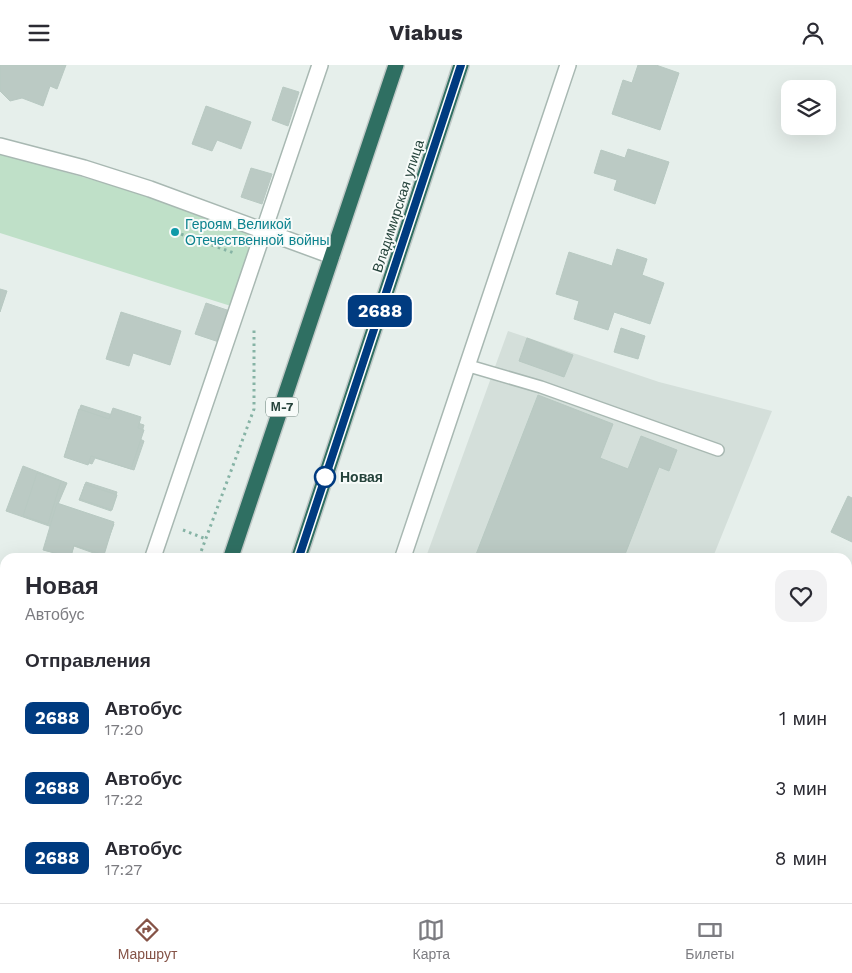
<!DOCTYPE html>
<html lang="ru">
<head>
<meta charset="utf-8">
<style>
  :root { --surface:#fff; --page:#f2f2f3; --text:#2b2b33; --muted:#7c7c81; --line:#e1e1e2; --accent:#855347 }
  body { margin:0; font-family:"Work Sans",sans-serif; background:var(--page); color:var(--text); height:100vh; display:flex; flex-direction:column; font-size:19px; white-space:nowrap }
  * { box-sizing:border-box; margin:0 }
  p { font-size:16px; color:var(--muted) }
  .icon { flex:none; width:28px; height:28px; fill:none; stroke:currentColor; stroke-width:2; stroke-linecap:round; stroke-linejoin:round }
  .map { position:relative; flex:1; overflow:hidden }
  .panel { position:absolute; left:0px; top:488px; width:852px; height:351px; display:flex; flex-direction:column; background:var(--surface); border-radius:15px 15px 0 0; box-shadow:0 5px 20px #0002 }
  .panel>* { flex:none }
  .badge { padding:0 10px; border-radius:8px; font-size:18px; line-height:32px }
  .fabs { position:absolute; left:781px; top:15px; display:grid; gap:10px }
  .fabs a { display:grid; place-items:center; width:55px; height:55px; border-radius:10px; background:var(--surface); box-shadow:0 5px 20px #0002; font-size:25px }
  .map>.badge { position:absolute; translate:-50% -50%; box-shadow:0 0 0 2px #fff }
  h2 { padding:0 25px; font-size:19px; line-height:45px }
  .round { display:grid; place-items:center; flex:none; width:52px; height:52px; border-radius:15px; background:var(--page) }
  .head { display:flex; align-items:center; justify-content:space-between; height:85px; padding:0 25px }
  h1 { font-size:24px; font-weight:700; line-height:38px }
  ul { padding:0; list-style:none }
  li { display:flex; align-items:center; gap:15px; height:70px; padding:0 25px }
  li div { flex:1 }
  li b { display:block; font-size:19px }
  li em { font-style:normal }
  li .badge { min-width:55px; font-weight:700; text-align:center }
  header { display:flex; justify-content:space-between; align-items:center; height:65px; padding:0 25px; background:var(--surface); font-size:22px; font-weight:700 }
  .tab-bar { display:flex; justify-content:space-around; align-items:center; height:70px; border-top:1px solid var(--line); background:var(--surface); font-size:14px; color:var(--muted) }
  .tab-bar a { display:grid; justify-items:center; gap:2px }
  .tab-bar .active { color:var(--accent) }
  .map>svg:first-child { display:block }
  .built { fill:#d4dfda }
  .green { fill:#bfe0c8 }
  .building { fill:#bbcac4; stroke:#b8c9c2 }
  .lines { fill:none; stroke-linecap:round; stroke-linejoin:round }
  .lane-casing { stroke:#a8b8b2; stroke-width:14 }
  .street-casing { stroke:#a8b8b2; stroke-width:18 }
  .highway-casing { stroke:#c2cac8; stroke-width:18 }
  .path { stroke:#86b3a5; stroke-width:3; stroke-dasharray:2.5 4; stroke-linecap:butt }
  .lane { stroke:#fff; stroke-width:11 }
  .street { stroke:#fff; stroke-width:15 }
  .highway { stroke:#2f6f62; stroke-width:15 }
  .line-casing { stroke:#fff; stroke-width:11 }
  .line { stroke:#003b80; stroke-width:8 }
  .culture-dot { fill:#0f9aa8; stroke:#f7fbf9; stroke-width:2 }
  .stop-dot { fill:#fff; stroke:#003b80; stroke-width:2.5 }
  .labels { text-anchor:middle; stroke-width:4; stroke-linejoin:round; paint-order:stroke }
  .shield { fill:#f7fbf9; stroke:#637a73; stroke-width:1 }
  .shield-label { font-size:12px; font-weight:bold; fill:#24423a }
  .street-label { font-size:14px; fill:#24423a; stroke:#f7fbf9 }
  .culture-label { font-size:14px; fill:#0d838f; stroke:#f7fbf9; text-anchor:start }
  .stop-label { font-size:14px; font-weight:bold; fill:#24423a; stroke:#f7fbf9; text-anchor:start }
</style>
</head>
<body>
<header><svg class="icon" aria-label="menu" viewBox="0 0 24 24"><path d="M4 6h16M4 12h16M4 18h16"/></svg>Viabus<svg class="icon" aria-label="person" viewBox="0 0 24 24"><circle cx="12" cy="8" r="4"/><path d="M4 21q1-7 8-7t8 7"/></svg></header>
<div class="map">
<svg width="852" height="838" viewBox="0 0 852 838">
  <rect width="100%" height="100%" fill="#e6efeb"/>
  <!-- built -->
  <path class="built" d="M 508,266 L 659,317 L 772,346 L 713,492 L 426,492 Z"/>
  <!-- green -->
  <path class="green" d="M 0,89 L 165,135 L 259,169 L 234,242 L 0,168 Z"/>
  <!-- building -->
  <g class="building">
    <path d="M 0,0 L 66,0 L 57,24 L 50,21 L 43,41 L 22,33 L 10,36 L 0,26 Z"/>
    <path d="M 638,0 L 656,0 L 679,8 L 660,65 L 612,49 L 623,15 L 632,18 Z"/>
    <path d="M 283,22 L 299,27 L 288,61 L 272,55 Z"/>
    <path d="M 206,41 L 251,57 L 241,84 L 217,75 L 212,86 L 192,79 Z"/>
    <path d="M 628,84 L 669,97 L 655,139 L 614,125 L 617,115 L 594,108 L 601,85 L 625,93 Z"/>
    <path d="M 251,103 L 272,109 L 262,139 L 241,132 Z"/>
    <path d="M 617,184 L 647,194 L 642,210 L 664,218 L 650,259 L 614,247 L 608,265 L 574,254 L 579,236 L 556,229 L 569,187 L 612,201 Z"/>
    <path d="M 0,224 L 7,226 L 0,247 Z"/>
    <path d="M 206,238 L 230,246 L 219,277 L 195,269 Z"/>
    <path d="M 121,247 L 181,266 L 170,300 L 133,288 L 129,301 L 106,294 Z"/>
    <path d="M 621,263 L 645,271 L 638,294 L 614,287 Z"/>
    <path d="M 527,273 L 573,290 L 564,312 L 519,296 Z"/>
    <path d="M 538,330 L 613,359 L 600,393 L 628,404 L 641,371 L 677,385 L 669,406 L 659,402 L 624,492 L 475,492 Z"/>
    <path d="M 81,340 L 144,360 L 140,374 L 144,376 L 134,405 L 95,393 L 92,399 L 65,390 Z"/>
    <path d="M 113,343 L 141,352 L 138,363 L 144,365 L 131,404 L 91,391 L 88,400 L 64,392 L 79,344 L 109,354 Z"/>
    <path d="M 23,401 L 67,418 L 58,439 L 114,459 L 102,491 L 74,481 L 70,492 L 44,485 L 52,462 L 6,446 Z"/>
    <path d="M 37,408 L 61,416 L 48,459 L 23,451 Z"/>
    <path d="M 86,417 L 117,427 L 111,446 L 79,435 Z"/>
    <path d="M 85,419 L 117,430 L 112,445 L 80,434 Z"/>
    <path d="M 848,431 L 852,433 L 852,477 L 831,467 Z"/>
    <path d="M 57,438 L 114,457 L 104,490 L 74,480 L 71,492 L 43,485 Z"/>
    <path d="M 0,628 L 5,629 L 5,676 L 0,674 Z"/>
    <path d="M 0,777 L 5,779 L 5,790 L 0,805 Z"/>
    <path d="M 353,834 L 413,834 L 425,838 L 352,838 Z"/>
    <path d="M 671,834 L 738,834 L 736,838 L 670,838 Z"/>
  </g>
  <g class="lines">
    <defs>
      <g id="lane">
        <path d="M 469,301 L 541,322 L 718,385"/>
        <path d="M 848,740 L 852,728"/>
        <path d="M 810,838 L 812,834"/>
      </g>
      <g id="street">
        <path d="M 0,81 L 84,103 L 150,124 L 332,191"/>
        <path d="M 153,492 L 320,0"/>
        <path d="M 403,492 L 568,0"/>
        <path d="M 36,838 L 38,834"/>
        <path d="M 285,838 L 286,834"/>
      </g>
      <g id="highway">
        <path d="M 231,492 L 396,0"/>
        <path d="M 299,492 L 461,0"/>
        <path d="M 116,838 L 117,834"/>
        <path d="M 185,838 L 186,834"/>
      </g>
    </defs>
    <!-- lane casing -->
    <use href="#lane" class="lane-casing"/>
    <!-- street casing -->
    <use href="#street" class="street-casing"/>
    <!-- highway casing -->
    <use href="#highway" class="highway-casing"/>
    <!-- path -->
    <g class="path">
      <path d="M 175,167 L 234,188"/>
      <path d="M 183,465 L 206,474"/>
      <path d="M 199,492 L 254,344 L 254,265"/>
    </g>
    <!-- lane -->
    <use href="#lane" class="lane"/>
    <!-- street -->
    <use href="#street" class="street"/>
    <!-- highway -->
    <use href="#highway" class="highway"/>
  </g>
  <g class="lines">
    <defs>
      <path id="line" d="M 299,492 L 461,0"/>
    </defs>
    <!-- line casing -->
    <use href="#line" class="line-casing"/>
    <!-- line -->
    <use href="#line" class="line"/>
  </g>
  <!-- markers -->
  <circle class="culture-dot" cx="175" cy="167" r="5"/>
  <circle class="stop-dot" cx="325" cy="412" r="10"/>
  <g class="labels">
    <!-- shield labels -->
    <rect class="shield" x="266" y="332.5" width="32" height="19" rx="4"/>
    <g class="shield-label">
      <text x="282" y="346">М-7</text>
    </g>
    <!-- street labels -->
    <g class="street-label">
      <text transform="translate(398 141) rotate(-72)" y="5">Владимирская улица</text>
    </g>
    <!-- culture labels -->
    <g class="culture-label">
      <text x="185" y="164">Героям Великой<tspan x="185" dy="16">Отечественной войны</tspan></text>
    </g>
    <!-- stop labels -->
    <g class="stop-label">
      <text x="340" y="417">Новая</text>
    </g>
  </g>
</svg>
<div class="fabs">
<a><svg class="icon" aria-label="layers" viewBox="0 0 24 24"><path d="M12 4l9 5-9 5-9-5zM3 14l9 5 9-5"/></svg></a>
</div>
<b class="badge" style="left:380px;top:246px;background:#003b80;color:#fff">2688</b>
<section class="panel">
<div class="head"><div><h1>Новая</h1><p>Автобус</p></div><a class="round"><svg class="icon" aria-label="heart" viewBox="0 0 24 24"><path d="M12 20l-8-8c-3-5 5-10 8-4 3-6 11-1 8 4z"/></svg></a></div>
<h2>Отправления</h2>
<ul>
<li><span class="badge" style="background:#003b80;color:#fff">2688</span><div><b>Автобус</b><p>17:20</p></div><em>1 мин</em></li>
<li><span class="badge" style="background:#003b80;color:#fff">2688</span><div><b>Автобус</b><p>17:22</p></div><em>3 мин</em></li>
<li><span class="badge" style="background:#003b80;color:#fff">2688</span><div><b>Автобус</b><p>17:27</p></div><em>8 мин</em></li>
</ul>
</section>
</div>
<nav class="tab-bar">
<a class="active"><svg class="icon" aria-label="directions" viewBox="0 0 24 24"><path d="M12 3l9 9-9 9-9-9zM9 14v-3h6M13 9l2 2-2 2"/></svg>Маршрут</a>
<a><svg class="icon" aria-label="map" viewBox="0 0 24 24"><path d="M3 6l6-2 6 2 6-2v14l-6 2-6-2-6 2zM9 4v14M15 6v14"/></svg>Карта</a>
<a><svg class="icon" aria-label="tickets" viewBox="0 0 24 24"><path d="M3 7h18v10H3zM15 7v10"/></svg>Билеты</a>
</nav>
</body>
</html>
